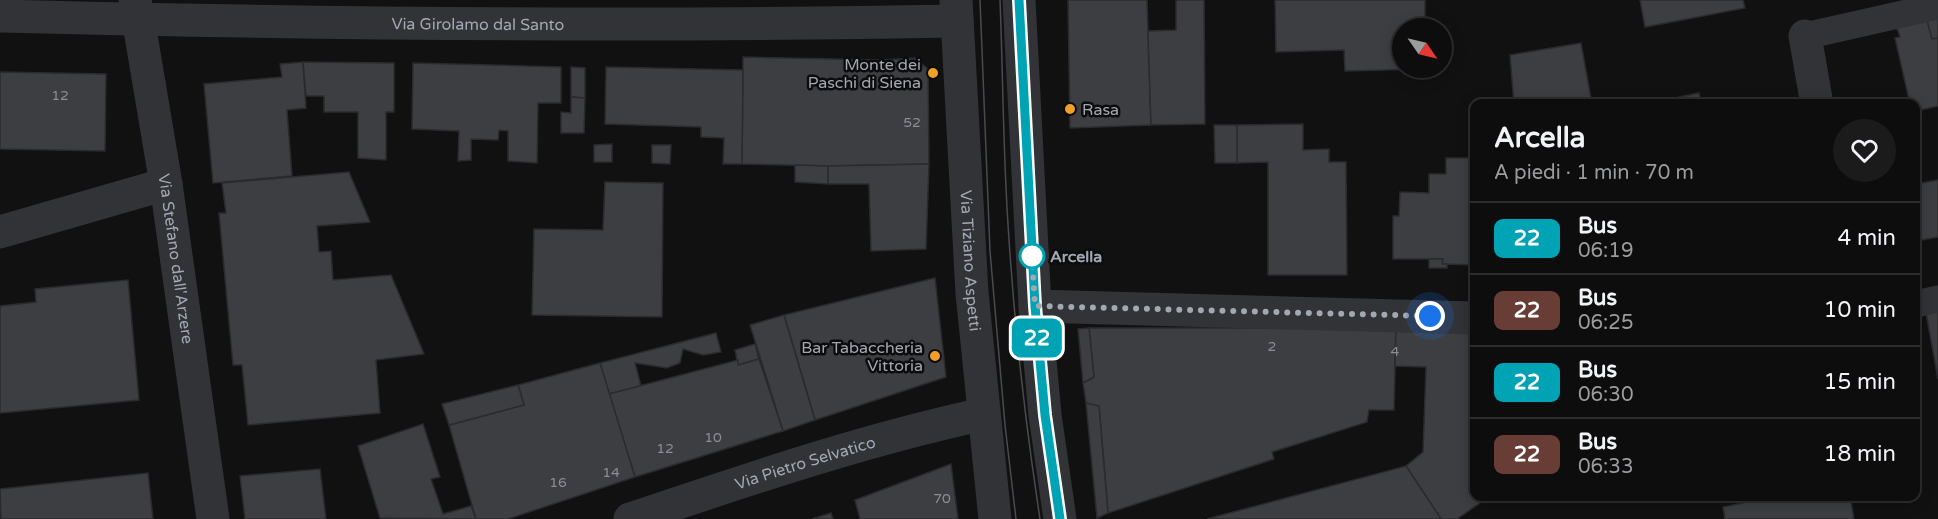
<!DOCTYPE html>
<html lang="it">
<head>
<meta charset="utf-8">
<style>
  :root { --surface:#0d0d0e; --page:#1b1b1c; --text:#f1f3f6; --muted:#9a9c9e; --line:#2d2d2e }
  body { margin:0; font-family:"Varela Round",sans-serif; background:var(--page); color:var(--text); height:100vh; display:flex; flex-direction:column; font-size:22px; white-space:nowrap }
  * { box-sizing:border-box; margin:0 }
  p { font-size:20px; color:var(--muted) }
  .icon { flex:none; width:33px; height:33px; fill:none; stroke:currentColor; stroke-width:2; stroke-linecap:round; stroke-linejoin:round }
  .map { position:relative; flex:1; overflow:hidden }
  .side { position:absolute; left:1470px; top:99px; width:450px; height:402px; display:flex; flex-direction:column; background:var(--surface); border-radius:12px; box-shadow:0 3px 15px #0003,0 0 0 2px var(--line) }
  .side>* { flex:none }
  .badge { padding:0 12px; border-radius:9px; font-size:21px; line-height:39px }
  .needle { width:39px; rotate:124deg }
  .fabs { position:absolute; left:1392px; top:18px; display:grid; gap:12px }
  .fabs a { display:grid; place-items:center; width:60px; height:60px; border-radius:50%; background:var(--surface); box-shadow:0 3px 15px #0003,0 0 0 2px var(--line); font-size:30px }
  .you { position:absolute; width:30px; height:30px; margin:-15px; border:4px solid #fff; border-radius:50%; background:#1a73e8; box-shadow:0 0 0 9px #1a73e833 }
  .map>.badge { position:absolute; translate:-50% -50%; box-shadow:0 0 0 3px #fff }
  .round { display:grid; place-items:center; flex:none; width:63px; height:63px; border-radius:32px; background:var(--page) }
  .head { display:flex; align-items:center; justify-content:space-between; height:102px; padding:0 24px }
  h1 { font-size:28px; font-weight:700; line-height:45px }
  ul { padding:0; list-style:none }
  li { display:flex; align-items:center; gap:18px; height:72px; padding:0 24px; border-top:2px solid var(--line) }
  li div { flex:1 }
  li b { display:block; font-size:22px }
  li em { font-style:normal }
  li .badge { min-width:66px; font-weight:700; text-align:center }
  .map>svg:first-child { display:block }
  .building { fill:#3d3e42; stroke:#2b2b2e; stroke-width:1.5 }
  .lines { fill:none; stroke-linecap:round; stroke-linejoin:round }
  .service { stroke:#323337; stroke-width:27 }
  .minor { stroke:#323337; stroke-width:33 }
  .tertiary { stroke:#323337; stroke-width:33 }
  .tram { stroke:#494b50; stroke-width:1.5 }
  .line-casing { stroke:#fff; stroke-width:14 }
  .line { stroke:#00a3b4; stroke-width:9 }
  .walk { stroke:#a2a8b3; stroke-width:6; stroke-dasharray:0 10.8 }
  .poi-dot { fill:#f29f29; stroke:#0c0c0d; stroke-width:2 }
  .stop-dot { fill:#fff; stroke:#00a3b4; stroke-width:3 }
  .labels { text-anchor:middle; stroke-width:5; stroke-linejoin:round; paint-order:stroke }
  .number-label { font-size:14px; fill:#898e97 }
  .street-label { font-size:16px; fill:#a2a8b3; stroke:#0c0c0d }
  .poi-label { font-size:16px; fill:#a2a8b3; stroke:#0c0c0d; text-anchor:end }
  .stop-label { font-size:16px; font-weight:bold; fill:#a2a8b3; stroke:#0c0c0d; text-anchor:start }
</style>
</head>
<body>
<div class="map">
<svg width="1938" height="519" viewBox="0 0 1938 519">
  <rect width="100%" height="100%" fill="#111112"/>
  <!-- building -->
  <g class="building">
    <path d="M 1068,0 L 1147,0 L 1151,125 L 1070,128 Z"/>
    <path d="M 1176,0 L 1204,0 L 1205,124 L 1151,125 L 1148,31 L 1176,30 Z"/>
    <path d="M 1275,0 L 1425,0 L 1425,28 L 1402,28 L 1402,68 L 1426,69 L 1345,71 L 1344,50 L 1276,52 Z"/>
    <path d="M 1640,0 L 1743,0 L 1745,8 L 1645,27 Z"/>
    <path d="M 1938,18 L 1938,38 L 1932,39 L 1927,21 Z"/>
    <path d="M 1894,19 L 1927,21 L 1932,39 L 1938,38 L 1938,106 L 1916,111 L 1916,104 L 1910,104 L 1895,38 L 1900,37 Z"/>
    <path d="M 1581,43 L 1592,104 L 1514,104 L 1510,55 Z"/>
    <path d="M 743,57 L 881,60 L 915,58 L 928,69 L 929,164 L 828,166 L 742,164 Z"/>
    <path d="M 303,62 L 306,108 L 287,110 L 292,176 L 213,183 L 204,84 L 282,77 L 280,64 Z"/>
    <path d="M 303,62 L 394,63 L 394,112 L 386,112 L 386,160 L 358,158 L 358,112 L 324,112 L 324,96 L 306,96 Z"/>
    <path d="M 413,63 L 561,67 L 561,103 L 538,103 L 537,163 L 508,161 L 508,131 L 499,130 L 498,140 L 471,139 L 471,160 L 458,161 L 459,131 L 412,129 Z"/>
    <path d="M 571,67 L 585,68 L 585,98 L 571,97 Z"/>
    <path d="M 606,67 L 743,70 L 742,164 L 723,164 L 724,138 L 701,137 L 701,127 L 605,124 Z"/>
    <path d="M 0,72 L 106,74 L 105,151 L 0,149 Z"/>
    <path d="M 1699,93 L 1701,104 L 1646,104 Z"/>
    <path d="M 571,97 L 585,98 L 584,133 L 561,133 L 561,112 L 571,113 Z"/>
    <path d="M 1303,124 L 1303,150 L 1329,149 L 1329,162 L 1346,162 L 1347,275 L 1268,275 L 1268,162 L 1237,163 L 1237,125 Z"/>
    <path d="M 1214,125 L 1237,125 L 1237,163 L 1215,163 Z"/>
    <path d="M 612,144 L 612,162 L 594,162 L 594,145 Z"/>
    <path d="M 652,145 L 671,145 L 670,164 L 652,163 Z"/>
    <path d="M 1446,158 L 1474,158 L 1474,265 L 1442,264 L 1443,259 L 1393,259 L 1393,216 L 1399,216 L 1400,192 L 1429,193 L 1429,174 L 1446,174 Z"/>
    <path d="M 929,164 L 926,249 L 871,251 L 869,184 L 828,184 L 828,166 Z"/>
    <path d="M 795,165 L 828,166 L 828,184 L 795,182 Z"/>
    <path d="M 349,172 L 370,222 L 317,226 L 319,252 L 331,251 L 333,280 L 391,275 L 424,354 L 376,360 L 380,413 L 248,425 L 242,365 L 233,365 L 219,213 L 226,213 L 222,183 Z"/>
    <path d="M 1938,180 L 1938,237 L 1916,241 L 1916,184 Z"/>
    <path d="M 605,182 L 663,183 L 662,317 L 532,315 L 534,229 L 603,230 Z"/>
    <path d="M 1429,259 L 1443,259 L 1442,264 L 1447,264 L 1447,268 L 1429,268 Z"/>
    <path d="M 935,278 L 946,377 L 815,420 L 784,315 Z"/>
    <path d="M 128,280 L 139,400 L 0,413 L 0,306 L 36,302 L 35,289 Z"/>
    <path d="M 1938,311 L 1938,379 L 1926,313 Z"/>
    <path d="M 784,315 L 815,420 L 783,431 L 750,325 Z"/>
    <path d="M 1089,328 L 1396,328 L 1394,410 L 1369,410 L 1367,422 L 1272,452 L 1274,459 L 1108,513 L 1099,406 L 1086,403 L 1083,383 L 1094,377 Z"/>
    <path d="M 1089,328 L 1094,377 L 1083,383 L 1078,329 Z"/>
    <path d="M 1396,328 L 1474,328 L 1474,496 L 1487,498 L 1457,519 L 1441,519 L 1406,466 L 1423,452 L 1426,367 L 1395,366 Z"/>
    <path d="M 716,333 L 721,352 L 703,355 L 683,349 L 680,363 L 667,368 L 635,363 L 641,386 L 609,394 L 600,363 Z"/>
    <path d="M 755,344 L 759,359 L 738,365 L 735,350 Z"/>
    <path d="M 759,359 L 783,431 L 635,477 L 609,394 L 738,360 L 738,365 Z"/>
    <path d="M 600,363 L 635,477 L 508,519 L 476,519 L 449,425 L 524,405 L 518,385 Z"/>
    <path d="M 518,385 L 524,405 L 449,425 L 442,404 Z"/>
    <path d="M 1086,403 L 1099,406 L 1108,513 L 1097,518 Z"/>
    <path d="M 423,424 L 440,477 L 431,479 L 443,514 L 471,506 L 476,519 L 380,518 L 358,446 Z"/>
    <path d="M 951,464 L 958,519 L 860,519 L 855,500 Z"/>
    <path d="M 1406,466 L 1441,519 L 1207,519 Z"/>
    <path d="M 320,469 L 326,519 L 245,519 L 240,476 Z"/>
    <path d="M 148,473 L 153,519 L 1,519 L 0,489 Z"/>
    <path d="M 1776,496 L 1850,496 L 1854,519 L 1725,519 L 1723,507 Z"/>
    <path d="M 831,513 L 833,519 L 812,519 Z"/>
  </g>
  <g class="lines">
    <!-- service -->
    <g class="service">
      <path d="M 1805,36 L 1938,6"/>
      <path d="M 1916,304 L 1938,299"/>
    </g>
    <!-- minor -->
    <g class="minor">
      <path id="s1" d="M 135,0 L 166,184 L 213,519"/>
      <path id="s2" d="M 0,16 C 319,24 638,27 957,21"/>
      <path d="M 1805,36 L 1817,104"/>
      <path d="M 0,232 L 166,184"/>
      <path d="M 1035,306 L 1474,318"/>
      <path id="s3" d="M 630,519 C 747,480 863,440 984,414"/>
    </g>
    <!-- tertiary -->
    <g class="tertiary">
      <path id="s4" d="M 956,0 L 972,293 L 995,519"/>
      <path d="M 1019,0 L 1035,306 L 1045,415 L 1060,519"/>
    </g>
    <!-- tram -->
    <g class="tram">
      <path d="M 980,0 L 990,251 L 1005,425 L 1016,519"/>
      <path d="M 1000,0 C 1003,74 1003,149 1008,224 C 1014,323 1025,421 1040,519"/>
    </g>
  </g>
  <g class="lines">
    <defs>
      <path id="line" d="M 1019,0 L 1035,306 L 1045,415 L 1060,519"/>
    </defs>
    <!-- line casing -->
    <use href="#line" class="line-casing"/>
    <!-- line -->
    <use href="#line" class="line"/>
    <!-- walk -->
    <path class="walk" d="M 1032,256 L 1035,306 L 1430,316"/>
  </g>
  <!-- markers -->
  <g class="poi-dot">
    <circle cx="933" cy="73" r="6"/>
    <circle cx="1070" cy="109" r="6"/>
    <circle cx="935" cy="356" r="6"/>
  </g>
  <circle class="stop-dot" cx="1032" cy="256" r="12"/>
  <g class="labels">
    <!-- number labels -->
    <g class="number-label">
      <text x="60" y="100">12</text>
      <text x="912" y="127">52</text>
      <text x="1272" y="351">2</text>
      <text x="1395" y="356">4</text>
      <text x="713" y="442">10</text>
      <text x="665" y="453">12</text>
      <text x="611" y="477">14</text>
      <text x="558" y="487">16</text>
      <text x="942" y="503">70</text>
    </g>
    <!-- street labels -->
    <g class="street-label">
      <text dy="6" stroke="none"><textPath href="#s2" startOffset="478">Via Girolamo dal Santo</textPath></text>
      <text dy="6" stroke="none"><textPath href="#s1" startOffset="262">Via Stefano dall'Arzere</textPath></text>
      <text dy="6" stroke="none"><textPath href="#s4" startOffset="261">Via Tiziano Aspetti</textPath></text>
      <text dy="6" stroke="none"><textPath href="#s3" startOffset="184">Via Pietro Selvatico</textPath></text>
    </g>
    <!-- poi labels -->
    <g class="poi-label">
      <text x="921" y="70">Monte dei<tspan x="921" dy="18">Paschi di Siena</tspan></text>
      <text x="1082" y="115" text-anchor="start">Rasa</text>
      <text x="923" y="353">Bar Tabaccheria<tspan x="923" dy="18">Vittoria</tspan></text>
    </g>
    <!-- stop labels -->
    <g class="stop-label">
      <text x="1050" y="262">Arcella</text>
    </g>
  </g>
</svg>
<div class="fabs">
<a><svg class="needle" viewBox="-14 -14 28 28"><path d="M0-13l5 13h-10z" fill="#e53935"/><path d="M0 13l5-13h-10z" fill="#9a9c9e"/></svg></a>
</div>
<div class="you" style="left:1430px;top:316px"></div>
<b class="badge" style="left:1037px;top:338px;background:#00a3b4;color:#fff">22</b>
<section class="side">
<div class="head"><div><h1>Arcella</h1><p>A piedi · 1 min · 70 m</p></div><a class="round"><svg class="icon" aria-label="heart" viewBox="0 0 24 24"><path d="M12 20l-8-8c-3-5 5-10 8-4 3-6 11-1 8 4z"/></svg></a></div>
<ul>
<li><span class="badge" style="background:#00a3b4;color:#fff">22</span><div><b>Bus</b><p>06:19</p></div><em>4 min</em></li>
<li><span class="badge" style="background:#683d36;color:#fff">22</span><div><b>Bus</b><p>06:25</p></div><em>10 min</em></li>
<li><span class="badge" style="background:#00a3b4;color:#fff">22</span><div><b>Bus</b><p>06:30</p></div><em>15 min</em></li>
<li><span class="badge" style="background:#683d36;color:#fff">22</span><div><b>Bus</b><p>06:33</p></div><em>18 min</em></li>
</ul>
</section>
</div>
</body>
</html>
